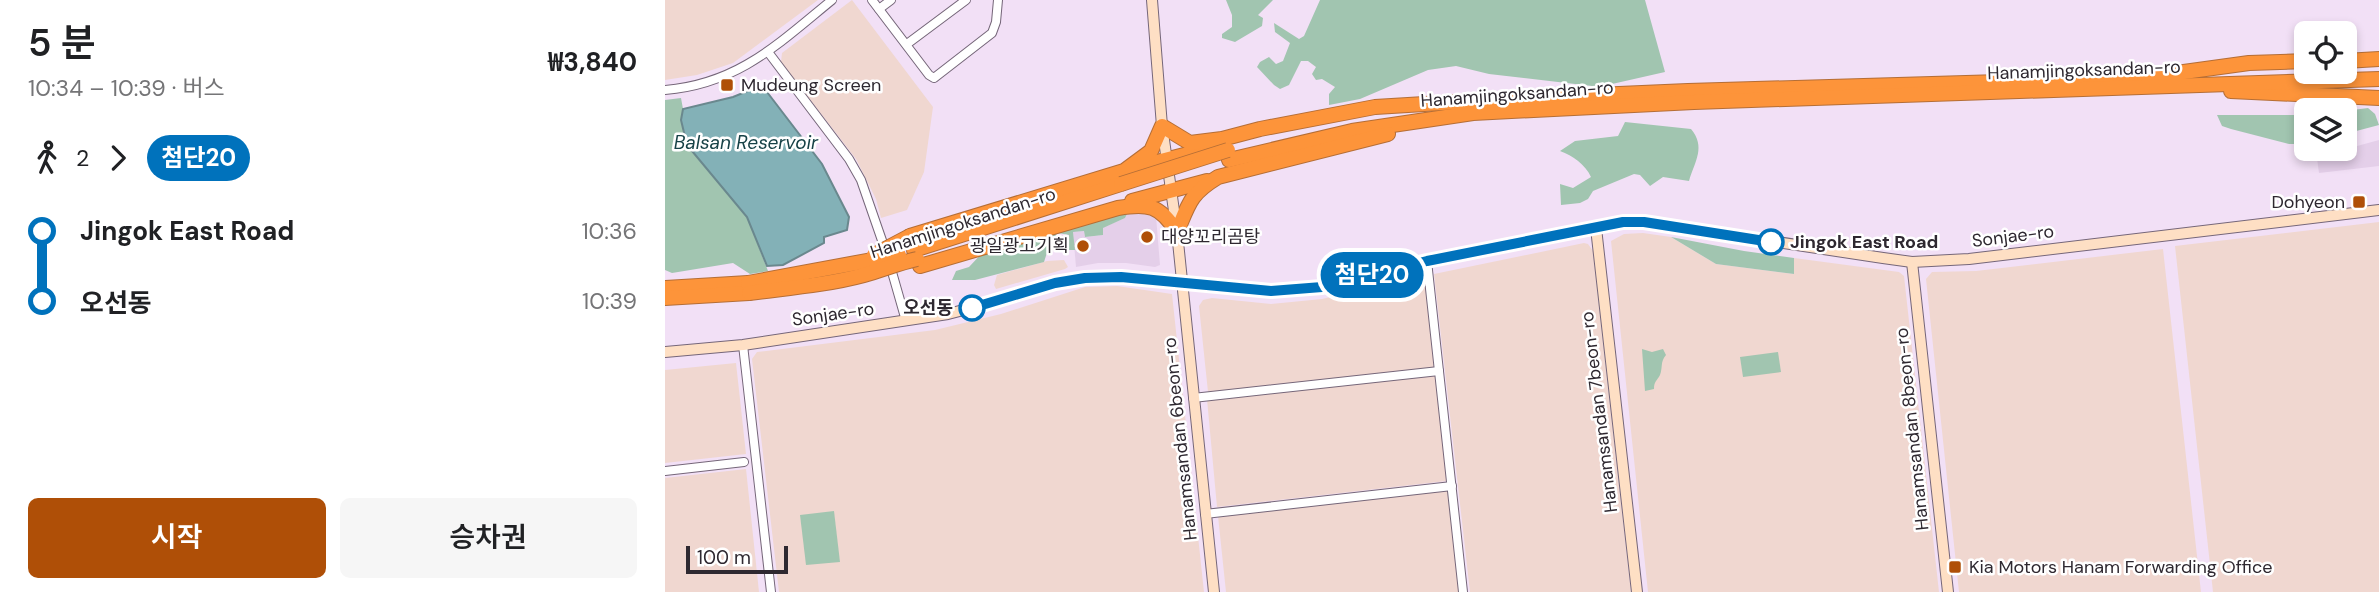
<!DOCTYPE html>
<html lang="ko">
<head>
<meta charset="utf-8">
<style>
  :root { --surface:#fff; --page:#f6f6f6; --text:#202124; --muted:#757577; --accent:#af4f07 }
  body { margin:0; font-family:"DM Sans","Noto Sans KR",sans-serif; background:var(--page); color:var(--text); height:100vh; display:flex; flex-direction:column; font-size:26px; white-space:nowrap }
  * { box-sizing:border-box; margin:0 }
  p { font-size:23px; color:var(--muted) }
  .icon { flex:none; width:38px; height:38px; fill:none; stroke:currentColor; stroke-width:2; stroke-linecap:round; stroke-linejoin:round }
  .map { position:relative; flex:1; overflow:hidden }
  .sheet { display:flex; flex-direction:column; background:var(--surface); width:665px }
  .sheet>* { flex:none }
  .badge { padding:0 14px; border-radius:23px; font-size:24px; line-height:46px }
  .fabs { position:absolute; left:1629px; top:21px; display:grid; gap:14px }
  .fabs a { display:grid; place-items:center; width:63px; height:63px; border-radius:10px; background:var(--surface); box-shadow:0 4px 10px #0003; font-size:35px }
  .scale { position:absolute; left:21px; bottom:18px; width:102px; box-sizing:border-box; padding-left:7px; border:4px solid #2e2830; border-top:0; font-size:19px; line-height:24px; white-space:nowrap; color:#2e2830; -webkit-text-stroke:5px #fff; paint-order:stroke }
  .map>.badge { position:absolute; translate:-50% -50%; box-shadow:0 0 0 4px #fff }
  .legs { display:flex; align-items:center; gap:10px; height:77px; padding:0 28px; font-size:23px }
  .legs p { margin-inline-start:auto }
  .overview { display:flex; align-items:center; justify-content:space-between; height:119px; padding:0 28px }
  h1 { font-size:38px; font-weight:600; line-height:52px }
  .cta { display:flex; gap:14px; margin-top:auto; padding:14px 28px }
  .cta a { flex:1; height:80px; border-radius:10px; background:var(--accent); color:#fff; font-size:28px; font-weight:600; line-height:80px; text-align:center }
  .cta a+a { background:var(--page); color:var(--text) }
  ul { padding:0 28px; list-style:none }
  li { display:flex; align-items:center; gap:24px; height:70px; font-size:26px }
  li i { display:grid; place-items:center; width:10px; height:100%; margin:0 9px; background:currentColor }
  li i::after { content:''; width:18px; height:18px; margin:-9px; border:5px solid; border-radius:50%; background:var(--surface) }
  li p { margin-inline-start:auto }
  li:first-child i { background:linear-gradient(#0000 50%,currentColor 0) }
  li:last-child i { background:linear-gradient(currentColor 50%,#0000 0) }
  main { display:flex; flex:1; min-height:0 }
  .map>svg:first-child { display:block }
  .built { fill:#e4cfe9 }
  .industrial { fill:#f0d7d0 }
  .green { fill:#a1c5b0 }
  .water { fill:#83b1b7; stroke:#6a888e; stroke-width:2 }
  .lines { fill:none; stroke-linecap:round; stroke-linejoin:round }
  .street-casing { stroke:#756679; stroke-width:10 }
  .secondary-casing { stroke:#756679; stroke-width:12 }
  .highway-casing { stroke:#b56e36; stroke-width:16 }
  .street { stroke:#fff; stroke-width:8 }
  .secondary { stroke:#fedfc4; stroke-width:10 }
  .highway { stroke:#fd943a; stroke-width:14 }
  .highway-bridge-casing { stroke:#b56e36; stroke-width:16; stroke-linecap:butt }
  .highway-bridge { stroke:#fd943a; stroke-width:14 }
  .line-1-casing { stroke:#fff; stroke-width:16 }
  .line-1 { stroke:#0072bc; stroke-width:10 }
  .poi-dot { fill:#af4f07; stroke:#fff; stroke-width:2.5 }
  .stop-1-dot { fill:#fff; stroke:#0072bc; stroke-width:3.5 }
  .labels { text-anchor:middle; stroke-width:5; stroke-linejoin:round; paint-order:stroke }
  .street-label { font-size:18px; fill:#2e2830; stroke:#fff }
  .poi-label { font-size:18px; fill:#2e2830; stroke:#fff; text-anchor:start }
  .stop-label { font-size:18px; font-weight:bold; fill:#2e2830; stroke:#fff; text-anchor:start }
  .water-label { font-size:19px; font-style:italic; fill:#174247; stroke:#fff }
</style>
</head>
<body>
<main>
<section class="sheet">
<div class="overview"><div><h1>5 분</h1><p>10:34 – 10:39 · 버스</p></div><b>₩3,840</b></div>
<div class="legs"><svg class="icon" aria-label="walk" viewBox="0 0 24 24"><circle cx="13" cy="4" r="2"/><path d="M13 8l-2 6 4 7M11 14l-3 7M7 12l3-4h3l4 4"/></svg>2<svg class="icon" aria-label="forward" viewBox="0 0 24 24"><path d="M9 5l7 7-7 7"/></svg><b class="badge" style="background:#0072bc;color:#fff">첨단20</b></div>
<ul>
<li><i style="color:#0072bc"></i><b>Jingok East Road</b><p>10:36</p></li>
<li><i style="color:#0072bc"></i><b>오선동</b><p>10:39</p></li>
</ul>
<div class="cta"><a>시작</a><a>승차권</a></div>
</section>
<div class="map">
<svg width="1714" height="592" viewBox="0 0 1714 592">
  <rect width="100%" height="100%" fill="#f2e0f6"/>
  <!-- built -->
  <g class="built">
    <path d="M 1714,140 L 1714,166 L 1654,173 L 1651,151 L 1674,151 Z"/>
    <path d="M 478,212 L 491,216 L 495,265 L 490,267 L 461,263 L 433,263 L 411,267 L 408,232 L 419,231 L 420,237 L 438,235 L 437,228 L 460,218 L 462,214 Z"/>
  </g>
  <!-- industrial -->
  <g class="industrial">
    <path d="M 0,0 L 153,0 L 68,63 L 32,75 L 0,80 Z"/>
    <path d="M 187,0 L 268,107 L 259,172 L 242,210 L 216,218 L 211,199 L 191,159 L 116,62 L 117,53 Z"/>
    <path d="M 1714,222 L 1714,592 L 1548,592 L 1510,246 Z"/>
    <path d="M 978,233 L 1006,237 L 1051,264 L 1129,274 L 1129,258 L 1234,272 L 1239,276 L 1274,592 L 983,592 L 946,241 L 959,234 Z"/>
    <path d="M 919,243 L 923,244 L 928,251 L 966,592 L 805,592 L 769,274 Z"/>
    <path d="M 1498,249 L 1536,592 L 1294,592 L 1261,279 L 1267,272 L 1311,271 Z"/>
    <path d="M 399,260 L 403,267 L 400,269 L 331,289 L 329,285 L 332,275 L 382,261 Z"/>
    <path d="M 759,275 L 769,366 L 766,369 L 543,392 L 534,306 L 538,300 L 547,298 L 606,304 L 657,299 Z"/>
    <path d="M 452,286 L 507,294 L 539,592 L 114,592 L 87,359 L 92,352 L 270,330 L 336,314 L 420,287 Z"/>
    <path d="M 71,363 L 81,454 L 0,463 L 0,370 Z"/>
    <path d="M 771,375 L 782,481 L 552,507 L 542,399 Z"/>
    <path d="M 81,469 L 94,592 L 0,592 L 0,478 Z"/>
    <path d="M 783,491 L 794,592 L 561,592 L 553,516 Z"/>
  </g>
  <!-- green -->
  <g class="green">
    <path d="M 561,0 L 608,0 L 593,15 L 598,18 L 597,26 L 570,42 L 557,38 L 557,34 L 567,27 L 567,15 Z"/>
    <path d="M 655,0 L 980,0 L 1000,72 L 947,84 L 927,86 L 824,74 L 791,66 L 763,70 L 695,99 L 664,105 L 664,94 L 670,87 L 657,79 L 651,80 L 647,74 L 651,67 L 643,61 L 636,61 L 624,85 L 615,89 L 609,85 L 592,67 L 595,62 L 604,57 L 611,64 L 618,61 L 625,43 L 610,32 L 609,23 L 634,39 L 639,36 Z"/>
    <path d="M 16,98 L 18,109 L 16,120 L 22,145 L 82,217 L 103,271 L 85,274 L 68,263 L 7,273 L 0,270 L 0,100 Z"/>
    <path d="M 1703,108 L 1710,114 L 1714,125 L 1680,134 L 1680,111 Z"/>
    <path d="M 1552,115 L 1641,115 L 1641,144 L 1624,144 L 1566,129 L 1557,126 Z"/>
    <path d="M 960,122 L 1026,129 C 1041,147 1030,161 1024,181 L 998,177 L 985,186 L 975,175 L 969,174 L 928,191 L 923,199 L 915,203 L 896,205 L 895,184 L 908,188 L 926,177 C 920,164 908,156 895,151 L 910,141 L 953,136 Z"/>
    <path d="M 456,212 L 462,214 L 460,218 L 438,228 L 438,235 L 420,237 L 419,231 L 408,232 L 410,250 L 404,250 L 404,235 L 393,233 L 386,240 L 379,262 L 310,280 L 287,280 L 291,271 L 304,267 L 319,251 Z"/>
    <path d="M 1006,237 L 1079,251 L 1129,258 L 1129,274 L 1051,264 Z"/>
    <path d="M 977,349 L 987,352 L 998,349 L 1001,355 C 995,362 998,367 995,375 C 992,381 989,381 989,389 L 980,391 Z"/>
    <path d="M 1113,352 L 1116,372 L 1078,377 L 1075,357 Z"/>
    <path d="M 169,511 L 175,562 L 141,565 L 135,515 Z"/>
  </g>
  <!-- water -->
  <path class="water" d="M 90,88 L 102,92 L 157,164 L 184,217 L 182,230 L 159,237 L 159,243 L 118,265 L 102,266 L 82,217 L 22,145 L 16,120 L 18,109 L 68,97 Z"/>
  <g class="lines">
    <defs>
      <g id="street">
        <path d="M 207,0 L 264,75 L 269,78 L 327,33 L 331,22 L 333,0"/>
        <path d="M 214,9 L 226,0"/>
        <path d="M 242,44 L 301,0"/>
        <path d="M 103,52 L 184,159 L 196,180 L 221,252"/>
        <path d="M 0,90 C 73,84 113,44 167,0"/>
        <path d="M 762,261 L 798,592"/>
        <path d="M 225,265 L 241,321"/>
        <path d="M 78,345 L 106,592"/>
        <path d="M 528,398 L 774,371"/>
        <path d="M 0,471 L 79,462"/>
        <path d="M 540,514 L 787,486"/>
      </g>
      <g id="secondary">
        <path d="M 487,0 L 497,126 L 512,232 L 549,592"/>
        <path d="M 931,228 L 972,592"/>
        <path d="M 1247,262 L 1283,592"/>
        <path d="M 0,352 L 78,345 L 283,314 L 337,300 L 390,283 L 420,278 L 456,277 L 605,291 L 657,287 L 762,261 L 958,222 L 979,222 L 1218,258 L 1247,262 L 1304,259 L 1714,210"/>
      </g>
      <g id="highway">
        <path d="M 1680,61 L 1714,59"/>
        <path d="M 1497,75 L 1584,63 L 1642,61"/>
        <path d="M 1566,91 L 1714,98"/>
        <path d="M 801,106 L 885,97 L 1023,91 L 1504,77"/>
        <path d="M 564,160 L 687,131 L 808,113 L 1029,102 L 1714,79"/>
        <path d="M 469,168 L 523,154 L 543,145"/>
        <path d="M 467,201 L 542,181"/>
        <path d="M 512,232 C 524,203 525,194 553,177 L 723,134"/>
        <path d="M 245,236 L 459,171 L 486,151 L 497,126 L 525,143 L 557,139 L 595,129 L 710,107 L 809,101"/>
        <path d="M 249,250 L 456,184"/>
        <path d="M 255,266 L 453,208 C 483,203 495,205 512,232"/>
        <path d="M 0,288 L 83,283"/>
        <path d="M 0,298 L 84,293"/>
      </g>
    </defs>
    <!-- street casing -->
    <use href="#street" class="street-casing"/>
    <!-- secondary casing -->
    <use href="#secondary" class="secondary-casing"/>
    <!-- highway casing -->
    <use href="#highway" class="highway-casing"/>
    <!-- street -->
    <use href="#street" class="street"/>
    <!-- secondary -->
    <use href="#secondary" class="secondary"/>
    <!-- highway -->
    <use href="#highway" class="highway"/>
    <defs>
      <g id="highway-bridge">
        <path d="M 456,184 L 563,150"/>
        <path d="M 209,255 L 245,236"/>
        <path d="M 83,283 L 234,255"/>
        <path d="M 84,293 C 122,288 162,285 199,275 C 217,270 234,263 252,259"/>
      </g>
    </defs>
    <!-- highway-bridge casing -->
    <use href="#highway-bridge" class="highway-bridge-casing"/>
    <!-- highway-bridge -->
    <use href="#highway-bridge" class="highway-bridge"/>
  </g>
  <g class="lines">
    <defs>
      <path id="line-1" d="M 307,308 L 390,283 L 420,278 L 456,277 L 606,291 L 657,287 L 762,261 L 958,222 L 979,222 L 1106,242"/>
    </defs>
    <!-- line-1 casing -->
    <use href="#line-1" class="line-1-casing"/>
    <!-- line-1 -->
    <use href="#line-1" class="line-1"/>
  </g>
  <!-- markers -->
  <g class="poi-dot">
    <rect x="55" y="78" width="14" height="14" rx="3.5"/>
    <rect x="1687" y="195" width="14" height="14" rx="3.5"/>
    <circle cx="482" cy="237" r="7"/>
    <circle cx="418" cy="246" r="7"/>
    <rect x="1283" y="560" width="14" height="14" rx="3.5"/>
  </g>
  <g class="stop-1-dot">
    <circle cx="1106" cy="242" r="12"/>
    <circle cx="307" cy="308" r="12"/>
  </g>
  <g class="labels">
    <!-- street labels -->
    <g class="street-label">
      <text transform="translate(1419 70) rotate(-2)" y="6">Hanamjingoksandan-ro</text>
      <text transform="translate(852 94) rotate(-4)" y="6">Hanamjingoksandan-ro</text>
      <text transform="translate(298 223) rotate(-18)" y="6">Hanamjingoksandan-ro</text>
      <text transform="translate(1348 236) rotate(-7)" y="6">Sonjae-ro</text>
      <text transform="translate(168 314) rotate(-8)" y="6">Sonjae-ro</text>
      <text transform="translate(934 412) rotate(-97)" y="6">Hanamsandan 7beon-ro</text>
      <text transform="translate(1247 429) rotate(-96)" y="6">Hanamsandan 8beon-ro</text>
      <text transform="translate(515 439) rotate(-96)" y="6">Hanamsandan 6beon-ro</text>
    </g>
    <!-- poi labels -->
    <g class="poi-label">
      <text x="76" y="91">Mudeung Screen</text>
      <text x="1680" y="208" text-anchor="end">Dohyeon</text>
      <text x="496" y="243">대양꼬리곰탕</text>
      <text x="404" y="252" text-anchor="end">광일광고기획</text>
      <text x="1304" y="573">Kia Motors Hanam Forwarding Office</text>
    </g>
    <!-- stop labels -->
    <g class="stop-label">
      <text x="1125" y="248">Jingok East Road</text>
      <text x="288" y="314" text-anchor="end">오선동</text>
    </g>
    <!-- water labels -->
    <g class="water-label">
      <text x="81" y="149">Balsan Reservoir</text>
    </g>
  </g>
</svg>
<div class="fabs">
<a><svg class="icon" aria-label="locate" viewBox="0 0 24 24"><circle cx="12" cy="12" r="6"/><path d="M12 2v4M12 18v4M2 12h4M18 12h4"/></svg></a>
<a><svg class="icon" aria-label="layers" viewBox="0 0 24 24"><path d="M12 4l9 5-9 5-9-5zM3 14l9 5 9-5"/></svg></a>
</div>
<div class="scale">100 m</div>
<b class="badge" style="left:707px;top:275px;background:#0072bc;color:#fff">첨단20</b>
</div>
</main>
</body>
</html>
